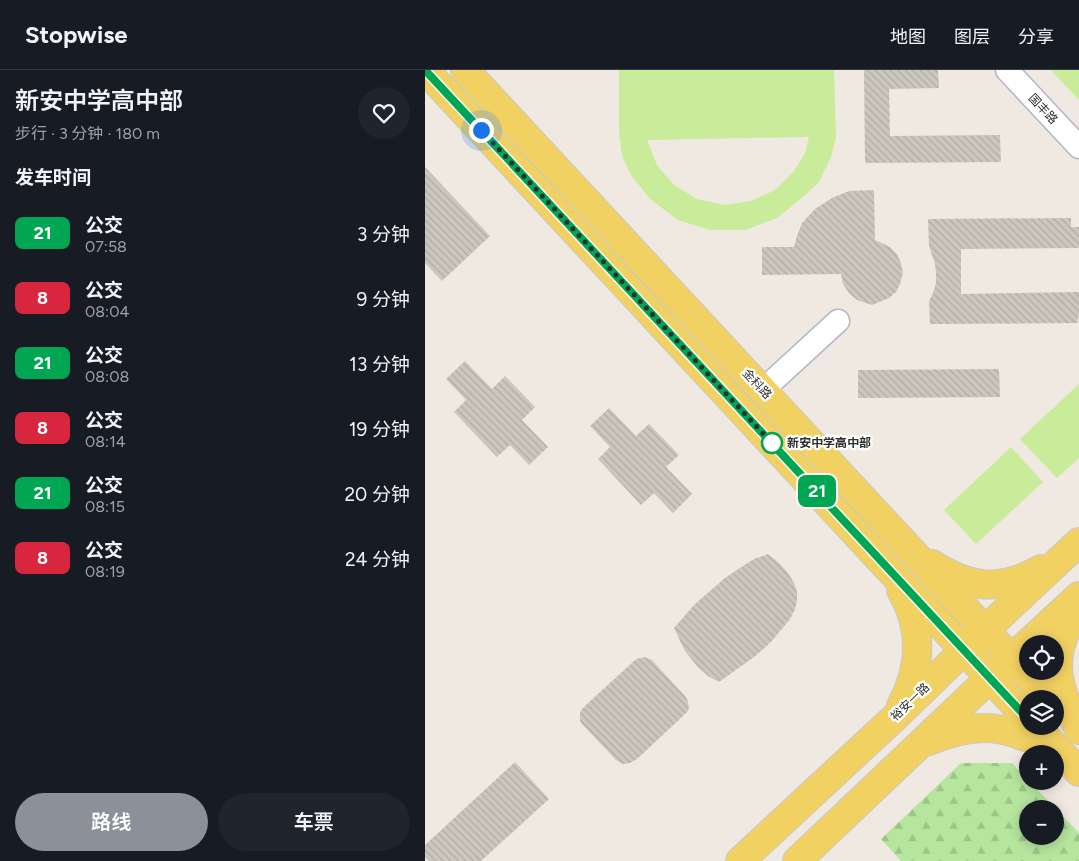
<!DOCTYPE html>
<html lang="zh">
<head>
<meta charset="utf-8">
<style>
  :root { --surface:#171b24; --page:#20242c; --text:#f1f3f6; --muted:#9ea1a6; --line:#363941; --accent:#8c9099 }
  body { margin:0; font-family:Figtree,"Noto Sans SC",sans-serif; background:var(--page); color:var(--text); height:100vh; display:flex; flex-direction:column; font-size:19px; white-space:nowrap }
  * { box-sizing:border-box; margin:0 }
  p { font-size:16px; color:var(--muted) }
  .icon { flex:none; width:28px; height:28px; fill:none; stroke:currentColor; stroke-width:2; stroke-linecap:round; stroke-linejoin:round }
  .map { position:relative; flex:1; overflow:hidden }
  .sheet { display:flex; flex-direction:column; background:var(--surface); width:425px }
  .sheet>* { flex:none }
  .badge { padding:0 10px; border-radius:8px; font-size:18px; line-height:32px }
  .tools { position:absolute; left:594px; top:565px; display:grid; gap:10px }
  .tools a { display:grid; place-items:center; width:45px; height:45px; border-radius:50%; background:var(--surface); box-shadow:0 2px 12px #0003; font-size:25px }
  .you { position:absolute; width:25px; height:25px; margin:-12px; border:4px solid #fff; border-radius:50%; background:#1a73e8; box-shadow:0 0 0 8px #1a73e833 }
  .map>.badge { position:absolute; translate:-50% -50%; box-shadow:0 0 0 2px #fff }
  h2 { padding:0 15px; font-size:19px; line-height:45px }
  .round { display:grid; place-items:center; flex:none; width:52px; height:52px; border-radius:26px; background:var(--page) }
  .headline { display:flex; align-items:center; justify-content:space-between; height:85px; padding:0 15px }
  h1 { font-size:24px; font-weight:600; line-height:38px }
  .button { display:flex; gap:10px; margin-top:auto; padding:10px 15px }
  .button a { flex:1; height:58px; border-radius:30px; background:var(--accent); color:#fff; font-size:20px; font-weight:600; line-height:58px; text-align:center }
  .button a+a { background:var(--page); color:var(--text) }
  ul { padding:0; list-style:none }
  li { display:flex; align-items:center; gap:15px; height:65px; padding:0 15px }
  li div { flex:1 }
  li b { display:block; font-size:19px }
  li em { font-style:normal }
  li .badge { min-width:55px; font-weight:700; text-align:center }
  header { display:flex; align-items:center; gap:30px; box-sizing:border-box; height:70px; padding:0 25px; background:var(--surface); border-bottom:1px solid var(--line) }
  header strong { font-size:24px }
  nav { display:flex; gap:28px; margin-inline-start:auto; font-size:18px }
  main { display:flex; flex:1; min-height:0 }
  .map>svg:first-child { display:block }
  .forest { fill:url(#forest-firs); fill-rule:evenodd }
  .pitch { fill:#c9ec9a; fill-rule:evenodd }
  .building { fill:url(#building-back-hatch) }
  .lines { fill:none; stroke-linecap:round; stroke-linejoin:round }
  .minor-casing { stroke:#b4b7c1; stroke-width:25 }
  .major-casing { stroke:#c9c9c9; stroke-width:30 }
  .minor { stroke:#fff; stroke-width:22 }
  .major { stroke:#f2d163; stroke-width:28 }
  .line-casing { stroke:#fff; stroke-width:11 }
  .line { stroke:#00a651; stroke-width:8 }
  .walk { stroke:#2e2e2e; stroke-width:5; stroke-dasharray:0 9 }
  .stop-dot { fill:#fff; stroke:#00a651; stroke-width:2.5 }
  .labels { text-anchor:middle; stroke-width:4.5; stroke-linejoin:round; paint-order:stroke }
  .street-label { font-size:12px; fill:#2e2e2e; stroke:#fff }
  .stop-label { font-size:12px; font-weight:bold; fill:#2e2e2e; stroke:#fff; text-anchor:start }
</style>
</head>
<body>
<header>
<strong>Stopwise</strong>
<nav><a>地图</a><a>图层</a><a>分享</a></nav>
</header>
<main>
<section class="sheet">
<div class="headline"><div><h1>新安中学高中部</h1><p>步行 · 3 分钟 · 180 m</p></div><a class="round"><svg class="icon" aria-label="heart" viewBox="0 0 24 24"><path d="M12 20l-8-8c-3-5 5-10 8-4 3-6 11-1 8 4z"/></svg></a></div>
<h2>发车时间</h2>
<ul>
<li><span class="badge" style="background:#00a651;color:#fff">21</span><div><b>公交</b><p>07:58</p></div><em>3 分钟</em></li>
<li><span class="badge" style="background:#d7263d;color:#fff">8</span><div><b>公交</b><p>08:04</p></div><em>9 分钟</em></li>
<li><span class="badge" style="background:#00a651;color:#fff">21</span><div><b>公交</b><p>08:08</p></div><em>13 分钟</em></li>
<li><span class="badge" style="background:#d7263d;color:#fff">8</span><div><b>公交</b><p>08:14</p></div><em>19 分钟</em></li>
<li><span class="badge" style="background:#00a651;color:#fff">21</span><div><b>公交</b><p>08:15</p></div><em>20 分钟</em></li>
<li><span class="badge" style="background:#d7263d;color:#fff">8</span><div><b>公交</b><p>08:19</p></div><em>24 分钟</em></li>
</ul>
<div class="button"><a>路线</a><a>车票</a></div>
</section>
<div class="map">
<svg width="654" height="791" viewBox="0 0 654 791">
  <defs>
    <pattern id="forest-firs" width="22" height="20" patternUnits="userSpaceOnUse" patternTransform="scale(1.25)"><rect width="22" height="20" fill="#b6e59e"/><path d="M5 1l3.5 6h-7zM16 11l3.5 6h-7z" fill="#9dc588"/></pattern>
    <pattern id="building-back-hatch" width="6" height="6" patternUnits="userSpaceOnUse" patternTransform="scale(1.25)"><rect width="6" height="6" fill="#cbc7bf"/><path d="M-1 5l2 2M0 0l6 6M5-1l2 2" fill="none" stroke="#afaba4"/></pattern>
  </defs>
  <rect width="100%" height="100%" fill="#efe9e1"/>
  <!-- forest -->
  <path class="forest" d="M 536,693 L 587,693 L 602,710 L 602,711 L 604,711 L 654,763 L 654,791 L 476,791 L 456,769 ZM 602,739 L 630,739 L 630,766 L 602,766 Z"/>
  <!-- pitch -->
  <g class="pitch">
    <path d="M 194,0 L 409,0 L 411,67 L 406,87 L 394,112 L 379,126 L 352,148 L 320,160 L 285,160 L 253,150 L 225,129 L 206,105 L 197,86 L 194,61 ZM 384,67 L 380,83 L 369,101 L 350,120 L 326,131 L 299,135 L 272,129 L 249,115 L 232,95 L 222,70 Z"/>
    <path d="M 626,0 L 654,0 L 654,30 Z"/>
    <path d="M 654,314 L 654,388 L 632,408 L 595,369 Z"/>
    <path d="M 586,377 L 618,412 L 551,474 L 519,440 Z"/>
  </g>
  <!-- building -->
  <g class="building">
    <path d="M 439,0 L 513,0 L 514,18 L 464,19 L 465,66 L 575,65 L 576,92 L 440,93 Z"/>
    <path d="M 0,97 L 65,166 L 17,211 L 0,193 Z"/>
    <path d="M 449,120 L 450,170 L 465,177 L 472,184 L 476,193 L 478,203 L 475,214 L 471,222 L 464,228 L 447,235 L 432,230 L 424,223 L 418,214 L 416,204 L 337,205 L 337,177 L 369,177 L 372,166 L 377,153 L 390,139 L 407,128 L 424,121 Z"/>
    <path d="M 646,148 L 646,157 L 654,157 L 654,178 L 536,179 L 536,224 L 654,222 L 654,246 L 653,246 L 653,253 L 505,254 L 504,231 L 508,223 L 511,213 L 511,204 L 510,194 L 504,176 L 503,149 Z"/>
    <path d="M 40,291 L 67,319 L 80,306 L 110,337 L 97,350 L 123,377 L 104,395 L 85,375 L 72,387 L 29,342 L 41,330 L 21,309 Z"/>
    <path d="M 574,299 L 575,327 L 433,328 L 433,300 Z"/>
    <path d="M 184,338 L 211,366 L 224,354 L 254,385 L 241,397 L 267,424 L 248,443 L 229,423 L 216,435 L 173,389 L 185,377 L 165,356 Z"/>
    <path d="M 343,484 L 354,493 L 363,503 L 369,513 L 372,522 L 372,531 L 370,539 L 365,549 L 346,572 L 329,587 L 294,612 L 283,606 L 272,596 L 260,581 L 249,558 L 270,534 L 300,508 L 315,498 L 329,489 Z"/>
    <path d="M 220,587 L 227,590 L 260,626 L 262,629 L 264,637 L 263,641 L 257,647 L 212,689 L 205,693 L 198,694 L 191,690 L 157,654 L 155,651 L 155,643 L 157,639 L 162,634 L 209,591 L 212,589 Z"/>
    <path d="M 90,692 L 124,729 L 56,791 L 4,791 L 0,787 L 0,775 Z"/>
  </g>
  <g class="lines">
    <defs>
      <g id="minor">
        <path d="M 582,0 L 654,77"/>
        <path d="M 338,320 L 413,251"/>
      </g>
      <g id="major">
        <path d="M 0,0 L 602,648"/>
        <path d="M 40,0 L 624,629"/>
        <path d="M 507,494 C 546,519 575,522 616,499"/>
        <path d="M 476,520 C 498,558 497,597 476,636"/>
        <path d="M 654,537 C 623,587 629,609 654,660"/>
        <path d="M 620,666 L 654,702"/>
        <path d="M 504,671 C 559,648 580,658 633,680"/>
        <path d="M 315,791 L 468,649 L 560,560 L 654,472"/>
        <path d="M 372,791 L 548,624 L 654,526"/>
      </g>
    </defs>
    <!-- minor casing -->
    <use href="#minor" class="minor-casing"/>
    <!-- major casing -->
    <use href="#major" class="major-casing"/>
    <!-- minor -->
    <use href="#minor" class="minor"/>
    <!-- major -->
    <use href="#major" class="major"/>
  </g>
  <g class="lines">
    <defs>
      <path id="line" d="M 0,0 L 602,648"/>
    </defs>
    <!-- line casing -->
    <use href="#line" class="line-casing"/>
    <!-- line -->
    <use href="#line" class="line"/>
    <!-- walk -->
    <path class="walk" d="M 56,60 L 347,373"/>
  </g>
  <!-- markers -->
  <circle class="stop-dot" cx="347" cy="373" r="10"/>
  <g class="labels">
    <!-- street labels -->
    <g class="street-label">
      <text transform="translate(618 39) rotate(47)" y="4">国丰路</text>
      <text transform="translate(332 314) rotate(47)" y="4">金科路</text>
      <text transform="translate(485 632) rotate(-44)" y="4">裕安一路</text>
    </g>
    <!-- stop labels -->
    <g class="stop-label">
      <text x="362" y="377">新安中学高中部</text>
    </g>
  </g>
</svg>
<div class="tools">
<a><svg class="icon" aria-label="locate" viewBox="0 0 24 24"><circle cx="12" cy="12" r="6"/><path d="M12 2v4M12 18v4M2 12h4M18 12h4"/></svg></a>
<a><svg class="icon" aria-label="layers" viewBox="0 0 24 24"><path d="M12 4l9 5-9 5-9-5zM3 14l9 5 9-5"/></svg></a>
<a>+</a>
<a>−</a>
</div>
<div class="you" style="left:56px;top:60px"></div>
<b class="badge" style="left:392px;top:421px;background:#00a651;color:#fff">21</b>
</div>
</main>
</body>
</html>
